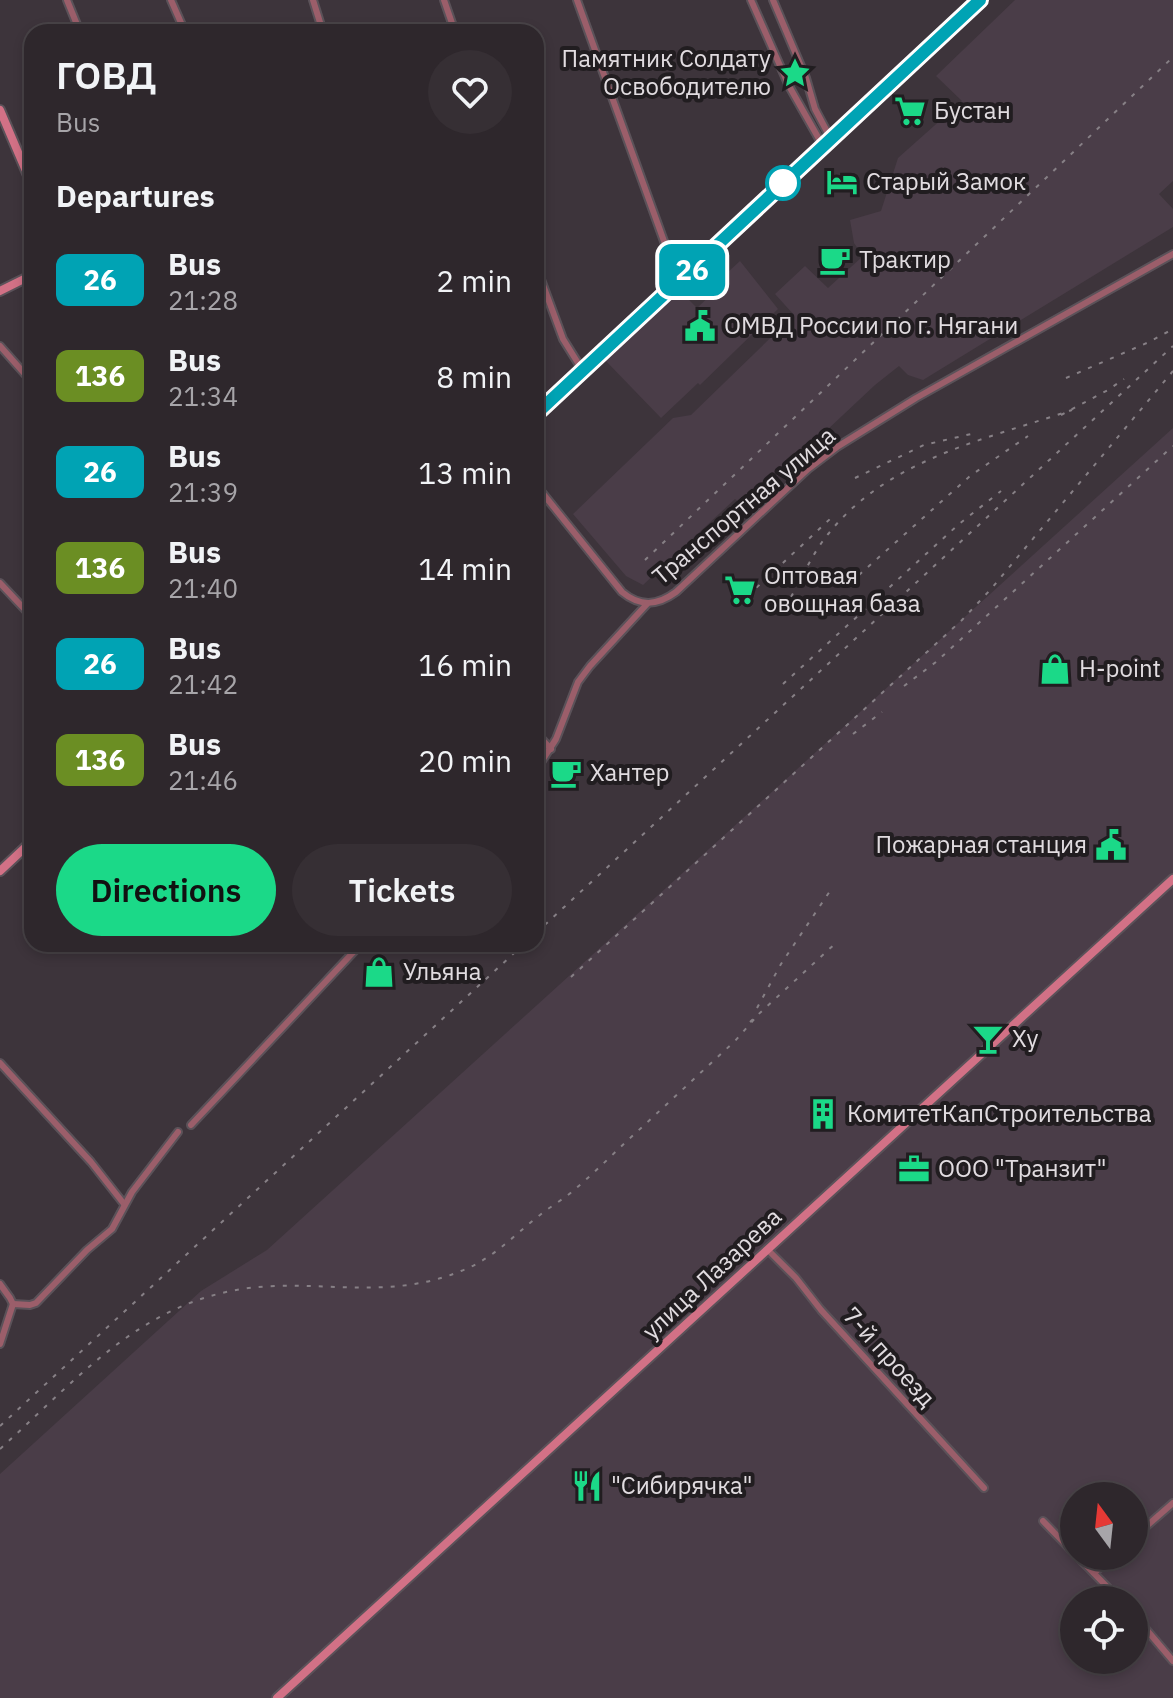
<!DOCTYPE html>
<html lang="en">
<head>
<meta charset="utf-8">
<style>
  :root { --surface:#2e272c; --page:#362f34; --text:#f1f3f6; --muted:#a7a5a9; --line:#494448; --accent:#1bd988 }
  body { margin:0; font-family:"IBM Plex Sans",sans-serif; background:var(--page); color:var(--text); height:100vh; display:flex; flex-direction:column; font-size:30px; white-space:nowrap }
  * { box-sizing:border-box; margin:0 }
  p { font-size:26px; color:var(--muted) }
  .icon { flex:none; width:44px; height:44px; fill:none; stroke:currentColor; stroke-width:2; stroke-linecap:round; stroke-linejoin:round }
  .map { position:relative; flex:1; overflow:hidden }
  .panel { position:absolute; left:24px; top:24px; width:520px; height:928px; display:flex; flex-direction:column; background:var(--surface); border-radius:24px; box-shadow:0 4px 12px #0003,0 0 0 2px var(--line) }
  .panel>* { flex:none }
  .badge { padding:0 16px; border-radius:12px; font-size:28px; line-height:52px }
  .needle { width:52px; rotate:345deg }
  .buttons { position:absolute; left:1060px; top:1482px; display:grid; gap:16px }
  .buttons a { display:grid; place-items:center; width:88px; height:88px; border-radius:50%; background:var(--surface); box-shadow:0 4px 12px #0003,0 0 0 2px var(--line); font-size:40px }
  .map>.badge { position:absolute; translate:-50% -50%; box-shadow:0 0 0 4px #fff }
  h2 { padding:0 32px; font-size:30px; line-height:72px }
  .round { display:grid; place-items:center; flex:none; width:84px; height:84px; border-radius:42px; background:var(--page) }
  .headline { display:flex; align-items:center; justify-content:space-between; height:136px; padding:0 32px }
  h1 { font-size:38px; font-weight:600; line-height:60px }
  .primary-button { display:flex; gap:16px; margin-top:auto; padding:16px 32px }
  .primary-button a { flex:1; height:92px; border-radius:48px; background:var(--accent); color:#111; font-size:32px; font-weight:600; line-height:92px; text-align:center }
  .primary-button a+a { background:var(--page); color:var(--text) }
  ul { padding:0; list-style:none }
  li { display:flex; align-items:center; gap:24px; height:96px; padding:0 32px }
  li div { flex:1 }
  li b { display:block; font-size:30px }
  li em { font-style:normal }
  li .badge { min-width:88px; font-weight:700; text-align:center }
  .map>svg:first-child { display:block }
  .built { fill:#4a3d48; fill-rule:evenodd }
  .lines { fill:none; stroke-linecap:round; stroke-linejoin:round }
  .street-casing { stroke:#5b5259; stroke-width:10 }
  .secondary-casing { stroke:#5b5259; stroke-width:12 }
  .street { stroke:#9b5e6a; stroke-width:6 }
  .secondary { stroke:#d27186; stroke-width:8 }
  .rail { stroke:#878086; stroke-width:2; stroke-dasharray:4 8; stroke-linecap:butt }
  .line-casing { stroke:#fff; stroke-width:18 }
  .line { stroke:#00a3b4; stroke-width:12 }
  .stop-dot { fill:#fff; stroke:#00a3b4; stroke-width:4 }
  .labels { text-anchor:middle; stroke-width:8; stroke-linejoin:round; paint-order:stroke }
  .poi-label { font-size:24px; fill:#e1dce0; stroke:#211d20; text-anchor:start }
  .street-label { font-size:24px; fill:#e1dce0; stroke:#211d20 }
</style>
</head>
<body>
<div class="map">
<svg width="1173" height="1698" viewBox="0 0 1173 1698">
  <rect width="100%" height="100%" fill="#3d343b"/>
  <!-- built -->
  <g class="built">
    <path d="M 1015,0 L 1173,0 L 1173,181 L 1159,194 L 1173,209 L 1173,227 L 923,380 L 908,375 L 899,366 L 875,385 L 745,507 L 735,499 L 643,585 L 626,576 L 573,514 L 673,418 L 691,415 L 794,315 L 775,294 L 805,266 L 828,288 L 863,256 L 854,243 L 850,220 L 881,211 L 898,158 L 962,101 L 936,76 Z"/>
    <path d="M 740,261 L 778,309 L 700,385 L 698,383 L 661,418 L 604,359 L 679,290 L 697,308 L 716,290 L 716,283 Z"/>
    <path d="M 1173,428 L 1173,1698 L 0,1698 L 0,1474 L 201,1291 L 267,1250 ZM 1074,1496 L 1134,1496 L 1134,1556 L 1074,1556 ZM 1074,1600 L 1134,1600 L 1134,1660 L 1074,1660 Z"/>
  </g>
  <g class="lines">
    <defs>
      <g id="street">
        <path d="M 67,0 L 80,32"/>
        <path d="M 171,0 L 185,32"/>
        <path d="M 313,0 L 323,32"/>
        <path d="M 444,0 L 455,32"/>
        <path d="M 577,0 L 665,244 L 683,278"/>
        <path d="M 751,0 L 789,86 L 823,146"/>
        <path d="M 773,0 L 806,78 L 815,109 L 831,139"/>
        <path d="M 536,266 L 563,339 L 583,371"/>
        <path d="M 0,346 L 32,382"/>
        <path d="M 536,485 L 622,592 C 640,607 657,606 676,592 L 808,469 L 837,447 L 916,398 L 1173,254"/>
        <path d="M 0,583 L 32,617"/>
        <path d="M 536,733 L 551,749"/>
        <path d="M 536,770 L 556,739 L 578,682 L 590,666 L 647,604"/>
        <path d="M 0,1063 L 91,1162 L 124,1204"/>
        <path d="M 191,1125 L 361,944"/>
        <path d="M 768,1250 L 796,1278 L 821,1310 L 984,1488"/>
        <path d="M 0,1284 L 10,1298 L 13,1304"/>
        <path d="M 13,1304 L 30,1305 L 36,1303 L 87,1250 L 112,1229 L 132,1192 L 178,1132"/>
        <path d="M 0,1344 L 13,1304"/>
        <path d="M 1043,1521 L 1074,1553"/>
        <path d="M 1134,1537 L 1173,1503"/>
        <path d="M 1077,1556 L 1120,1600"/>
        <path d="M 1094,1573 L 1113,1556"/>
        <path d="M 1134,1615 L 1173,1661"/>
      </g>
      <g id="secondary">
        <path d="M 0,110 L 32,185"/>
        <path d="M 0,291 L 32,275"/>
        <path d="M 536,414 L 980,0"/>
        <path d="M 0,871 L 32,841"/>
        <path d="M 277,1698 L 1173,879"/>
      </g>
    </defs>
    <!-- street casing -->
    <use href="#street" class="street-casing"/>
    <!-- secondary casing -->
    <use href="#secondary" class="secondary-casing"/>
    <!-- street -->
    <use href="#street" class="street"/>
    <!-- secondary -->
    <use href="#secondary" class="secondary"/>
    <!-- rail -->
    <g class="rail">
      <path d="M 1066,378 L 1149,342 L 1173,329"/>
      <path d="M 1061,415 L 1108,390 L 1124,379"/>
      <path d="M 855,478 L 924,445 L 971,434"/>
      <path d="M 645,560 L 1173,57"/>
      <path d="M 859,575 L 970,476 L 1028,436"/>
      <path d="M 791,597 C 803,576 813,552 829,533 C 888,459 987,439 1072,410"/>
      <path d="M 739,604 L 830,519"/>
      <path d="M 783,684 L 959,524 L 1001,491"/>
      <path d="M 904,686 L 936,662 L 1173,446"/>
      <path d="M 853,734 L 882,712"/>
      <path d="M 536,933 L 1173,346"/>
      <path d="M 571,977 L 962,620 L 991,589 L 1173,371"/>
      <path d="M 757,1008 L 781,964 L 830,891"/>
      <path d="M 750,1022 L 838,941"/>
      <path d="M 0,1426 L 524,944"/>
      <path d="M 0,1449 C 85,1372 151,1290 275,1286 C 339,1284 398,1297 461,1271 C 493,1259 514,1235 540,1215 C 551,1206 564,1199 574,1190 C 593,1174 610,1157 628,1140 C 664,1107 699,1074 735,1041 L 758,1015"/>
    </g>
  </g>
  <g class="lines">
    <defs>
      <path id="line" d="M 536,414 L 980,0"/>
    </defs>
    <!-- line casing -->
    <use href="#line" class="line-casing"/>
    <!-- line -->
    <use href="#line" class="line"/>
  </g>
  <!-- icons -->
  <defs>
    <symbol id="sight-bare" viewBox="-9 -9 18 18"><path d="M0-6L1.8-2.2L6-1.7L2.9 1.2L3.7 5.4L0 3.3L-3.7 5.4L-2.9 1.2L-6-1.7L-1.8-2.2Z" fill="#1bd988" stroke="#211d20" stroke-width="2.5" paint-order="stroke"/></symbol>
    <symbol id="supermarket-bare" viewBox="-9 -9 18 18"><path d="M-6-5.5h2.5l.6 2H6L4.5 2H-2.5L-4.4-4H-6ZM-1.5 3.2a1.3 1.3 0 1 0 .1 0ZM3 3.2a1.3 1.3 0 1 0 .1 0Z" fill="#1bd988" stroke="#211d20" stroke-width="2.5" paint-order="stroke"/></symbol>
    <symbol id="hotel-bare" viewBox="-9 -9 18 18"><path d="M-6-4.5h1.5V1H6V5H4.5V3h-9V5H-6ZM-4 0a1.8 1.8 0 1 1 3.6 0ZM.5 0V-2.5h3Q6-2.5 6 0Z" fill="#1bd988" stroke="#211d20" stroke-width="2.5" paint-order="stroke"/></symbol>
    <symbol id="cafe-bare" viewBox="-9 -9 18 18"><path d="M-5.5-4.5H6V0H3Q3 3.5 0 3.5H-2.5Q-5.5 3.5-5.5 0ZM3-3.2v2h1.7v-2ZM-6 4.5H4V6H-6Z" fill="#1bd988" stroke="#211d20" stroke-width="2.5" paint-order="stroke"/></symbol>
    <symbol id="civic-bare" viewBox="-9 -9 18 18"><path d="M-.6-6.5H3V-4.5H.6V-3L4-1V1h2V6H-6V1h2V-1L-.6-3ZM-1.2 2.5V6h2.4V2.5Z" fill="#1bd988" stroke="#211d20" stroke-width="2.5" paint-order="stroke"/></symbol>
    <symbol id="shop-bare" viewBox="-9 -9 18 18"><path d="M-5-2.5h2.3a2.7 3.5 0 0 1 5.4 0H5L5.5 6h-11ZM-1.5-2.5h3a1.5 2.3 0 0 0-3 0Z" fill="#1bd988" stroke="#211d20" stroke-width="2.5" paint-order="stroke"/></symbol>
    <symbol id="bar-bare" viewBox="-9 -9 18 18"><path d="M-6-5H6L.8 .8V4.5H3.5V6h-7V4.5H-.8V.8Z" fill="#1bd988" stroke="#211d20" stroke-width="2.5" paint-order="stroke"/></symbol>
    <symbol id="building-bare" viewBox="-9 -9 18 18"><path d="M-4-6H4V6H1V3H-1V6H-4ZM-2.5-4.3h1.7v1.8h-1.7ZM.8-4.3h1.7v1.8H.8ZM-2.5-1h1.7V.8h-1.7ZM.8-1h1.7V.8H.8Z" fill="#1bd988" stroke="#211d20" stroke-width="2.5" paint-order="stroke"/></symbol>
    <symbol id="office-bare" viewBox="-9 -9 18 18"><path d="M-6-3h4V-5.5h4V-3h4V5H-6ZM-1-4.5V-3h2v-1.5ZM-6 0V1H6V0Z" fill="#1bd988" stroke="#211d20" stroke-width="2.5" paint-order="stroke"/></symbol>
    <symbol id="restaurant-bare" viewBox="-9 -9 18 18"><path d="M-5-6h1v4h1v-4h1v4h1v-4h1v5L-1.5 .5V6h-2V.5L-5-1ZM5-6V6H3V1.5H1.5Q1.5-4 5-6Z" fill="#1bd988" stroke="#211d20" stroke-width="2.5" paint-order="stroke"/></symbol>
  </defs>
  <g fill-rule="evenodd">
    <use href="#sight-bare" x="773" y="51" width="44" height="44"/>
    <use href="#supermarket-bare" x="888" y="89" width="44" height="44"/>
    <use href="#hotel-bare" x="820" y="160" width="44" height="44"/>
    <use href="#cafe-bare" x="813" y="238" width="44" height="44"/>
    <use href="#civic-bare" x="678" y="304" width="44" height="44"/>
    <use href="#supermarket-bare" x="718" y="568" width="44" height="44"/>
    <use href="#shop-bare" x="1033" y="647" width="44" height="44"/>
    <use href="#cafe-bare" x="544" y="751" width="44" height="44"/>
    <use href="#civic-bare" x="1089" y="823" width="44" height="44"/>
    <use href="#shop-bare" x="357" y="950" width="44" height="44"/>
    <use href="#bar-bare" x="966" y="1017" width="44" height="44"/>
    <use href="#building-bare" x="801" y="1092" width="44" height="44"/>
    <use href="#office-bare" x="892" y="1147" width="44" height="44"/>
    <use href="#restaurant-bare" x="565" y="1464" width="44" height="44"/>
  </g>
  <!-- markers -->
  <circle class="stop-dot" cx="783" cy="183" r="16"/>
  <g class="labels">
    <!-- poi labels -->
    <g class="poi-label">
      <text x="771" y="67" text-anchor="end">Памятник Солдату<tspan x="771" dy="28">Освободителю</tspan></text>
      <text x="934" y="119">Бустан</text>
      <text x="866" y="190">Старый Замок</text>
      <text x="859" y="268">Трактир</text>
      <text x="724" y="334">ОМВД России по г. Нягани</text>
      <text x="764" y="584">Оптовая<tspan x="764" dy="28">овощная база</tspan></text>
      <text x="1079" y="677">H-point</text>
      <text x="590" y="781">Хантер</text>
      <text x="1087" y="853" text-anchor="end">Пожарная станция</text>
      <text x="403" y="980">Ульяна</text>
      <text x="1012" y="1047">Xy</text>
      <text x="847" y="1122">КомитетКапСтроительства</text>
      <text x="938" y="1177">ООО "Транзит"</text>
      <text x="611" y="1494">"Сибирячка"</text>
    </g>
    <!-- street labels -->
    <g class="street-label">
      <text transform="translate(744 506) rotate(-40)" y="8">Транспортная улица</text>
      <text transform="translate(712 1274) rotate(-43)" y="8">улица Лазарева</text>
      <text transform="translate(889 1357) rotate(48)" y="8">7-й проезд</text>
    </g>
  </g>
</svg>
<div class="buttons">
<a><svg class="needle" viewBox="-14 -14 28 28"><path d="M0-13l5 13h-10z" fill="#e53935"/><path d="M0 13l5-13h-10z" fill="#a7a5a9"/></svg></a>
<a><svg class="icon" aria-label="locate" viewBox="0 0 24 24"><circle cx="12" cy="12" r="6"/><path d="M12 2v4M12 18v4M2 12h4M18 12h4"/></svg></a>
</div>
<b class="badge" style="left:692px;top:270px;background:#00a3b4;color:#fff">26</b>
<section class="panel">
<div class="headline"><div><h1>ГОВД</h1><p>Bus</p></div><a class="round"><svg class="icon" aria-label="heart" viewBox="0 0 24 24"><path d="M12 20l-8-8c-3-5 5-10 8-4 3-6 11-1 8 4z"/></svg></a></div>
<h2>Departures</h2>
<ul>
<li><span class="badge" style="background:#00a3b4;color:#fff">26</span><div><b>Bus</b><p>21:28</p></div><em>2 min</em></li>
<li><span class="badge" style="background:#6b8e23;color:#fff">136</span><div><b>Bus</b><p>21:34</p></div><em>8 min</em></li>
<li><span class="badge" style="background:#00a3b4;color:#fff">26</span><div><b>Bus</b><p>21:39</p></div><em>13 min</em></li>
<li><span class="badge" style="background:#6b8e23;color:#fff">136</span><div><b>Bus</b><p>21:40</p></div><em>14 min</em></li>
<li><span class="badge" style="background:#00a3b4;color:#fff">26</span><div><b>Bus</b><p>21:42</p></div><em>16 min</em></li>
<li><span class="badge" style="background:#6b8e23;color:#fff">136</span><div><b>Bus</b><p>21:46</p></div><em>20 min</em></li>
</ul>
<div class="primary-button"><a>Directions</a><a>Tickets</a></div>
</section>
</div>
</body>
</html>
